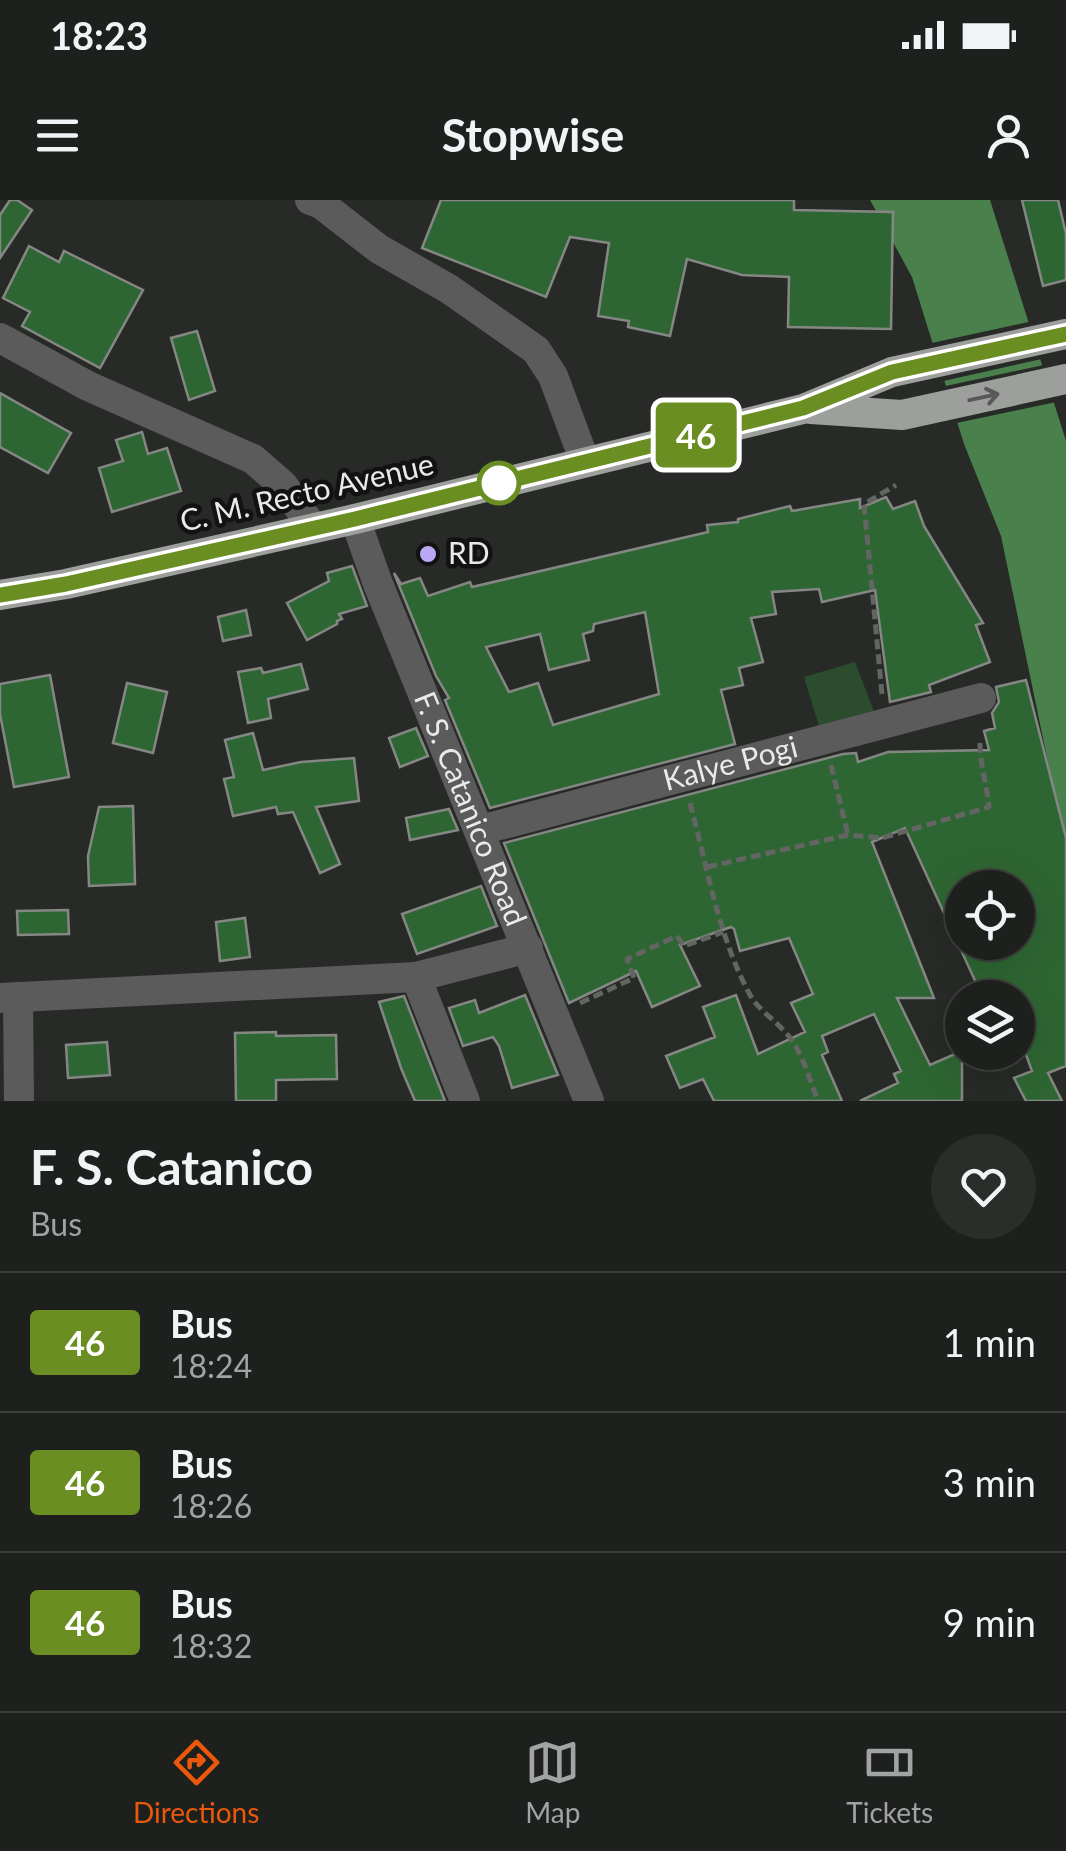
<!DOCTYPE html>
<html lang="en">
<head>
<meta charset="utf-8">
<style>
  :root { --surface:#1e201e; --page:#2b2d2b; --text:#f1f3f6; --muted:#a1a3a4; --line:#3c3e3c; --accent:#ea580c }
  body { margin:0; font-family:Lato,sans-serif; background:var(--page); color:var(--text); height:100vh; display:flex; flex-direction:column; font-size:38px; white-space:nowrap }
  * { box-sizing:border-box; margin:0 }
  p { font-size:32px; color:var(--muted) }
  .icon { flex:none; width:55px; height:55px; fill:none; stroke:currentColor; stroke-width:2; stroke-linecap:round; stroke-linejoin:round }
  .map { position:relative; height:901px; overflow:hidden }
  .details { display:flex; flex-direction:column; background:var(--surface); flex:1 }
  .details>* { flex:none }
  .badge { padding:0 20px; border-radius:8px; font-size:35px; line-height:65px }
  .tools { position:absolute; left:945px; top:670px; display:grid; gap:20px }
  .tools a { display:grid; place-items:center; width:90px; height:90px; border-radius:50%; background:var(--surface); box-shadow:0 10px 40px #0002,0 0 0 2px var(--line); font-size:50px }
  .map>.badge { position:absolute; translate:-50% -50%; box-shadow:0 0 0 5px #fff }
  .round { display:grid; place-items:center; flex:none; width:105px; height:105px; border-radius:52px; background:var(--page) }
  .head { display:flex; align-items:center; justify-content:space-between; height:170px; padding:0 30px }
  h1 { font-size:48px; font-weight:700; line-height:75px }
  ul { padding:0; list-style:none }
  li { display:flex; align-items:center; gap:30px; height:140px; padding:0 30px; border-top:2px solid var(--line) }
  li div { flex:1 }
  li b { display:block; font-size:38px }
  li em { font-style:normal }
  li .badge { min-width:110px; font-weight:700; text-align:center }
  .status { display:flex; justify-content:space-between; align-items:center; height:70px; padding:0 50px; background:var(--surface); direction:ltr }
  .status svg { height:28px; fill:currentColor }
  header { display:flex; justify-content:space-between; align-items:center; height:130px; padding:0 30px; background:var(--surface); font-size:45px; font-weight:700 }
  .tab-bar { display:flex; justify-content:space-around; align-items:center; height:140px; border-top:2px solid var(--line); background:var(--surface); font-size:28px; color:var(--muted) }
  .tab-bar a { display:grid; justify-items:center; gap:5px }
  .tab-bar .on { color:var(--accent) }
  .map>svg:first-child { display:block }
  .green { fill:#2b4c2d }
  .water { fill:#49804c }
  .pier { fill:#282a28 }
  .building { fill:#2e6633; stroke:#858785; stroke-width:2.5; fill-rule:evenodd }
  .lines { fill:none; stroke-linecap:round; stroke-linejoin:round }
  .path { stroke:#636563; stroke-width:5; stroke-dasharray:10 5; stroke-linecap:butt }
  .minor { stroke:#5a5b5a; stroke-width:30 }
  .highway { stroke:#9d9f9d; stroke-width:30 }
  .oneway { stroke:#585858 }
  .line-casing { stroke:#fff; stroke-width:22 }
  .line { stroke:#6b8e23; stroke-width:15 }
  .stop-dot { fill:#fff; stroke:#6b8e23; stroke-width:5 }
  .poi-dot { fill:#bca9f5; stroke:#121212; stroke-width:4 }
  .labels { text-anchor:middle; stroke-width:9; stroke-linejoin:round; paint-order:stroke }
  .street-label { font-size:30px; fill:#e9eae9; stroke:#121212 }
  .poi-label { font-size:30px; fill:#e9eae9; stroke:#121212; text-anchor:start }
</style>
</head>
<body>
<div class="status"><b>18:23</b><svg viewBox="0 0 49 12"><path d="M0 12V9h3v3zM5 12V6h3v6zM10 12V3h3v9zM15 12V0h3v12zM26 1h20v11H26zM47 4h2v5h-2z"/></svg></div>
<header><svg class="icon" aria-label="menu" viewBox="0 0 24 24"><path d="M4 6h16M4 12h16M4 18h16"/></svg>Stopwise<svg class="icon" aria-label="person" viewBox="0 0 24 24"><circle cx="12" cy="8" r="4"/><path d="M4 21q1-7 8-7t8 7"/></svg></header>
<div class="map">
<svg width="1066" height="901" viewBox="0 0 1066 901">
  <rect width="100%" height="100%" fill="#282a28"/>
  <!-- green -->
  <path class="green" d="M 855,462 L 875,514 L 819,526 L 804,477 Z"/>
  <!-- water -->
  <path class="water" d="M 870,0 L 990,0 L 1066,241 L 1066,649 L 1001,336 L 964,244 L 912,77 Z"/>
  <!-- pier -->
  <g class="pier">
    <path d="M 1033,121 L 1046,158 L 939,182 L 927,144 Z"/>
    <path d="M 1048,164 L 1061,201 L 952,224 L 941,187 Z"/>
  </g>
  <!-- building -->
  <g class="building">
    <path d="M 10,0 L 17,0 L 32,10 L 0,58 L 0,15 Z"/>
    <path d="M 441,0 L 794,0 L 794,10 L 893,12 L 891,129 L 788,127 L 789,77 L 742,75 L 687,59 L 670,136 L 628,127 L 629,121 L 598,116 L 609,43 L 570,37 L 546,97 L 422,48 Z"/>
    <path d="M 1022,0 L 1058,0 L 1066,34 L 1066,80 L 1043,86 Z"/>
    <path d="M 29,46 L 59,62 L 64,51 L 143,90 L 100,168 L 22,126 L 30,112 L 3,98 Z"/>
    <path d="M 197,131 L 215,191 L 189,200 L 171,138 Z"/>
    <path d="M 0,193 L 71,233 L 48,273 L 0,247 Z"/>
    <path d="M 142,232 L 148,254 L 167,248 L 181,291 L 112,312 L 99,268 L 123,261 L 116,240 Z"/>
    <path d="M 886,297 L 893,309 L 915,301 L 924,326 L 983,423 L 976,425 L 990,462 L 929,485 L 931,492 L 890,502 L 875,390 L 822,402 L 819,389 L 772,392 L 776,414 L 751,418 L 763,462 L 739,468 L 743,485 L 721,490 L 735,544 L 490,608 L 445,500 L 449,498 L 436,476 L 394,373 L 401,384 L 420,378 L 428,396 L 470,382 L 472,387 L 708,332 L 707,325 L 738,322 L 738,319 L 790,306 L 792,311 L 860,299 L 860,308 ZM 645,412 L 659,494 L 553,525 L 538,483 L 509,492 L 486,447 L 540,434 L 549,470 L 589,460 L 583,434 L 593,431 L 594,424 Z"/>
    <path d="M 352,366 L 367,406 L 339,414 L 342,419 L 337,421 L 337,424 L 307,440 L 287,403 L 329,381 L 327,373 Z"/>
    <path d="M 246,410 L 251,435 L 223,441 L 218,417 Z"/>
    <path d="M 301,464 L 308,489 L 268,499 L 271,518 L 248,523 L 238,472 L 261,468 L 263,473 Z"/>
    <path d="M 50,475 L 69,577 L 14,587 L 0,514 L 0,484 Z"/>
    <path d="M 1026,480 L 1066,638 L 1066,866 L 1048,873 L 1062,901 L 1026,901 L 1014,878 L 1032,871 L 1018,833 L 1018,798 L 983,798 L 905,628 L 872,642 L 934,798 L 897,798 L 930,865 L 962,851 L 962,901 L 860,901 L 898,883 L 894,874 L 901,871 L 874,814 L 822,836 L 828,852 L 822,855 L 842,901 L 714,901 L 703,879 L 680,888 L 666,856 L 715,837 L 703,807 L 736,795 L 758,854 L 805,832 L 791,803 L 813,794 L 789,738 L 740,751 L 734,729 L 731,727 L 680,745 L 700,786 L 652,807 L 636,771 L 569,803 L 504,643 L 843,554 L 856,553 L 858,562 L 888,552 L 989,550 L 984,531 L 995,528 L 992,513 L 999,502 L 996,487 ZM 962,688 L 1018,688 L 1018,718 L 1025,742 L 962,742 Z"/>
    <path d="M 127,483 L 167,492 L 153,553 L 113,543 Z"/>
    <path d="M 416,528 L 428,556 L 400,567 L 389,538 Z"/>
    <path d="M 253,533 L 263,570 L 301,562 L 354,558 L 359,601 L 316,607 L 340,664 L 320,673 L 293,612 L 278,614 L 276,607 L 233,616 L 224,579 L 234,577 L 225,540 Z"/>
    <path d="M 133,606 L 135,684 L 89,686 L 88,656 L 99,607 Z"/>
    <path d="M 449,609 L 458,630 L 410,640 L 406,618 Z"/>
    <path d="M 481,686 L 497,726 L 417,754 L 402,714 Z"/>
    <path d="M 68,710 L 69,734 L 18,735 L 17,711 Z"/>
    <path d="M 245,718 L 250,757 L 220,761 L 216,722 Z"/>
    <path d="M 525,795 L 558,875 L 512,888 L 499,846 L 493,837 L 463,846 L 449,808 L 475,800 L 479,813 Z"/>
    <path d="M 404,796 L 445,901 L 415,901 L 401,868 L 379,802 Z"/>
    <path d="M 276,832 L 276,836 L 336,835 L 337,879 L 276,880 L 276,901 L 236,901 L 235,833 Z"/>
    <path d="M 107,842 L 110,875 L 68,878 L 66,845 Z"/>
  </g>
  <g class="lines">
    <!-- path -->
    <g class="path">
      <path d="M 882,494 L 864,304 L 896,285"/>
      <path d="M 831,565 L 848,635"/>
      <path d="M 690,603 C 707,666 718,735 749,793 C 758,810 773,818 785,832 C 802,849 809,879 818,901"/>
      <path d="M 707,667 L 848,635 L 882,638 L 989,607 C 987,585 980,565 980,543"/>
      <path d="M 580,803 L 634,778 L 627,759 L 677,736 L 684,746 L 723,732"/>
    </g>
    <!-- minor -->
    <g class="minor">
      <path d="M 310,0 L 321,4 L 379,49 L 449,89 L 536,150 L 553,176 L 585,262"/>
      <path d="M 0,138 L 88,186 L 253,259 L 283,285 L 313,328"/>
      <path id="s1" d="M 355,319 L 378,384 L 589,901"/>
      <path id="s2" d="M 481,630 L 981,498"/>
      <path d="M 416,777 L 465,901"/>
      <path d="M 18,797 L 19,901"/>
      <path d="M 0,798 L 416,777 L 528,748"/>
    </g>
    <!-- highway -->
    <g class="highway">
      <path d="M 811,209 L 902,215 L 1066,179"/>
      <path d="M 0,395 L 66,384 L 355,319 L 803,209 L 892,172 L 1066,134"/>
    </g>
  </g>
  <!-- one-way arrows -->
  <defs><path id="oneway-shaft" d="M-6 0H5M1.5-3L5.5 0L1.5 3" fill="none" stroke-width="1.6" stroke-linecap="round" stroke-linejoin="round" transform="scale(2.5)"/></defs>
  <use class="oneway" href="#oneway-shaft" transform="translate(984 197) rotate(-12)"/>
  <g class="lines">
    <defs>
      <path id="line" d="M 0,395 L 66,384 L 355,319 L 803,208 L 892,172 L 1066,134"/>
    </defs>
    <!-- line casing -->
    <use href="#line" class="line-casing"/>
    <!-- line -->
    <use href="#line" class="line"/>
  </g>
  <!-- markers -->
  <circle class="stop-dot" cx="499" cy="283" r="20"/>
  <circle class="poi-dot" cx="428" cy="354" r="10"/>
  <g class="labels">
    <!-- street labels -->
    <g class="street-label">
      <text transform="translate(307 293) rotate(-13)" y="10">C. M. Recto Avenue</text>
      <text dy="10" stroke="none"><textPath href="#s2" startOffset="258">Kalye Pogi</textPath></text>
      <text dy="10" stroke="none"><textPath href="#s1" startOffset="312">F. S. Catanico Road</textPath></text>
    </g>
    <!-- poi labels -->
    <g class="poi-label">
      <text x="448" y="364">RD</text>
    </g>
  </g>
</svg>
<div class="tools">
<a><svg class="icon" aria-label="locate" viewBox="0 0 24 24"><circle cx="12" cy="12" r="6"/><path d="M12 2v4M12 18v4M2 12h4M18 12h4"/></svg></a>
<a><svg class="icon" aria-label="layers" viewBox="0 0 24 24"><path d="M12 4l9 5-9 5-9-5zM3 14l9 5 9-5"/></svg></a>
</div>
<b class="badge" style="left:696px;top:235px;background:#6b8e23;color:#fff">46</b>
</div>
<section class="details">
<div class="head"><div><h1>F. S. Catanico</h1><p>Bus</p></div><a class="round"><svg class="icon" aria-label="heart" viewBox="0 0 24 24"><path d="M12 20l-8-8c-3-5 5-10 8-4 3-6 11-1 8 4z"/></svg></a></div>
<ul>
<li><span class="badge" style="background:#6b8e23;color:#fff">46</span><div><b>Bus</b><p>18:24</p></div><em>1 min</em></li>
<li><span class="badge" style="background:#6b8e23;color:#fff">46</span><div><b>Bus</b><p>18:26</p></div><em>3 min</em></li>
<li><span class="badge" style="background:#6b8e23;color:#fff">46</span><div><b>Bus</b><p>18:32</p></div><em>9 min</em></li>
</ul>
</section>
<nav class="tab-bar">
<a class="on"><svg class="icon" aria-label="directions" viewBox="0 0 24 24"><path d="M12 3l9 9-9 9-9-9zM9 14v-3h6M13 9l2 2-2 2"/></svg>Directions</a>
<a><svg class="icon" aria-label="map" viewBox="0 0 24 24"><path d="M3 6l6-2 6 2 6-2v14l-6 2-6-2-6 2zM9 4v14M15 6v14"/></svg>Map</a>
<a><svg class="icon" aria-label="tickets" viewBox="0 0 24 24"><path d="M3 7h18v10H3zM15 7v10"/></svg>Tickets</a>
</nav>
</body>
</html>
